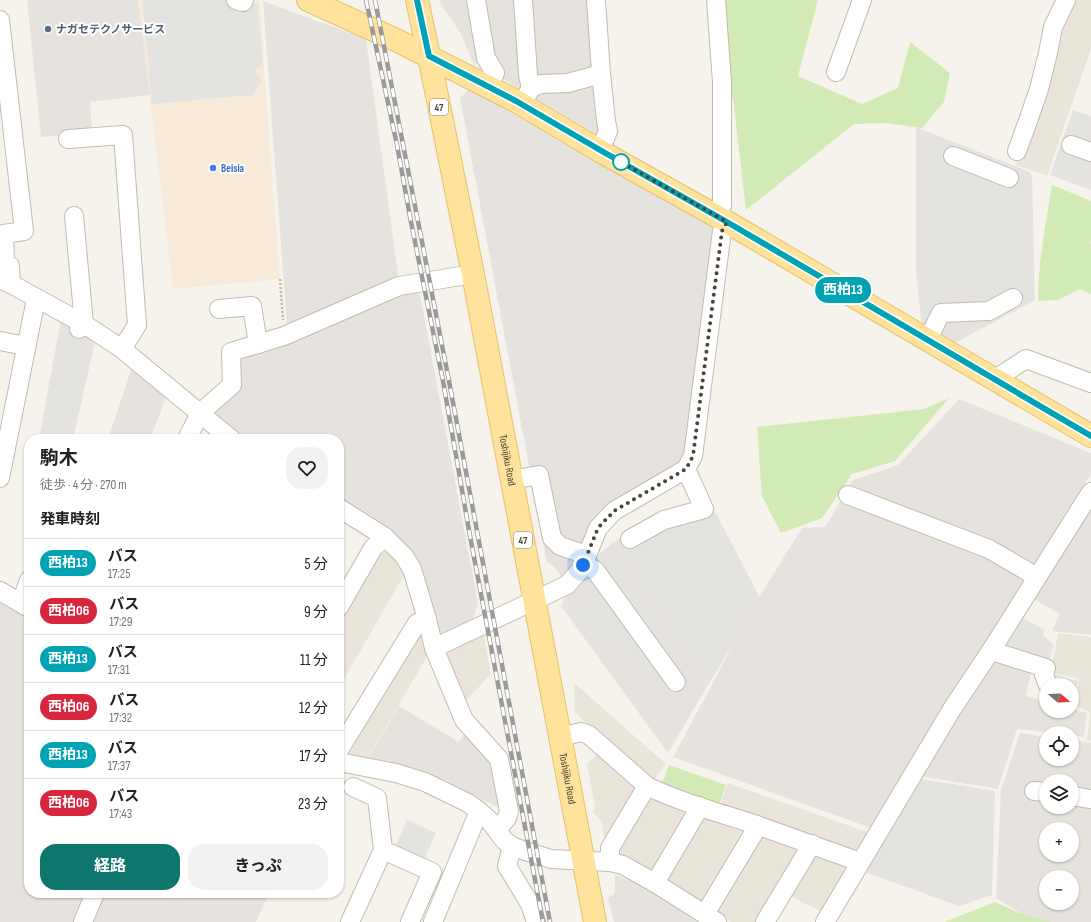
<!DOCTYPE html>
<html lang="ja">
<head>
<meta charset="utf-8">
<style>
  :root { --surface:#fff; --page:#f2f2f2; --text:#202124; --muted:#757577; --line:#e0e0e0; --accent:#0f766e }
  body { margin:0; font-family:"Sofia Sans Condensed","Noto Sans JP",sans-serif; background:var(--page); color:var(--text); height:100vh; display:flex; flex-direction:column; font-size:15px; white-space:nowrap }
  * { box-sizing:border-box; margin:0 }
  p { font-size:13px; color:var(--muted) }
  .icon { flex:none; width:22px; height:22px; fill:none; stroke:currentColor; stroke-width:2; stroke-linecap:round; stroke-linejoin:round }
  .map { position:relative; flex:1; overflow:hidden }
  .drawer { position:absolute; left:24px; top:434px; width:320px; height:464px; display:flex; flex-direction:column; background:var(--surface); border-radius:16px; box-shadow:0 1px 3px #0004 }
  .drawer>* { flex:none }
  .badge { padding:0 8px; border-radius:13px; font-size:14px; line-height:26px }
  .needle { width:26px; rotate:109deg }
  .controls { position:absolute; left:1039px; top:678px; display:grid; gap:8px }
  .controls a { display:grid; place-items:center; width:40px; height:40px; border-radius:50%; background:var(--surface); box-shadow:0 1px 3px #0004; font-size:20px }
  .you { position:absolute; width:20px; height:20px; margin:-10px; border:3px solid #fff; border-radius:50%; background:#1a73e8; box-shadow:0 0 0 6px #1a73e833 }
  .map>.badge { position:absolute; translate:-50% -50%; box-shadow:0 0 0 2px #fff }
  h2 { padding:0 16px; font-size:15px; line-height:36px }
  .round { display:grid; place-items:center; flex:none; width:42px; height:42px; border-radius:16px; background:var(--page) }
  .summary { display:flex; align-items:center; justify-content:space-between; height:68px; padding:0 16px }
  h1 { font-size:19px; font-weight:700; line-height:30px }
  .button { display:flex; gap:8px; margin-top:auto; padding:8px 16px }
  .button a { flex:1; height:46px; border-radius:16px; background:var(--accent); color:#fff; font-size:16px; font-weight:700; line-height:46px; text-align:center }
  .button a+a { background:var(--page); color:var(--text) }
  ul { padding:0; list-style:none }
  li { display:flex; align-items:center; gap:12px; height:48px; padding:0 16px; border-top:1px solid var(--line) }
  li div { flex:1 }
  li b { display:block; font-size:15px }
  li em { font-style:normal }
  li .badge { min-width:44px; font-weight:700; text-align:center }
  .map>svg:first-child { display:block }
  .residential { fill:#eae5da }
  .commercial { fill:#f7ead8 }
  .industrial { fill:#e6e2dd; fill-rule:evenodd }
  .green { fill:#d2eab5 }
  .parking { fill:#e5e3e0 }
  .lines { fill:none; stroke-linecap:round; stroke-linejoin:round }
  .minor-casing { stroke:#c2bbae; stroke-width:20 }
  .major-casing { stroke:#e6c16a; stroke-width:24 }
  .path { stroke:#c4b79f; stroke-width:2.5; stroke-dasharray:2 2; stroke-linecap:butt }
  .minor { stroke:#fff; stroke-width:18 }
  .major { stroke:#ffe39c; stroke-width:22 }
  .rail-casing { stroke:#9a9a9a; stroke-width:4.5 }
  .rail { stroke:#fff; stroke-width:3; stroke-dasharray:9; stroke-linecap:butt }
  .line-casing { stroke:#fff; stroke-width:9 }
  .line { stroke:#00a3b4; stroke-width:6 }
  .walk { stroke:#4b4439; stroke-width:4; stroke-dasharray:0 7.2 }
  .service-dot { fill:#5c6f8a; stroke:#fff; stroke-width:1.5 }
  .stop-dot { fill:#fff; stroke:#00a3b4; stroke-width:2 }
  .shop-dot { fill:#3f7fe0; stroke:#fff; stroke-width:1.5 }
  .labels { text-anchor:middle; stroke-width:4; stroke-linejoin:round; paint-order:stroke }
  .shield { fill:#fff; stroke:#817c74; stroke-width:1 }
  .shield-label { font-size:10px; font-weight:bold; fill:#4b4439 }
  .service-label { font-size:11px; font-weight:bold; fill:#4e5e75; stroke:#fff; text-anchor:start }
  .shop-label { font-size:11px; font-weight:bold; fill:#366cbe; stroke:#fff; text-anchor:start }
  .street-label { font-size:11px; fill:#4b4439; stroke:#fff }
</style>
</head>
<body>
<div class="map">
<svg width="1091" height="922" viewBox="0 0 1091 922">
  <rect width="100%" height="100%" fill="#f6f3ec"/>
  <!-- residential -->
  <g class="residential">
    <path d="M 1069,0 L 1091,0 L 1091,49 L 1047,176 L 1016,165 Z"/>
    <path d="M 390,551 L 405,573 L 339,688 L 339,617 L 375,555 Z"/>
    <path d="M 422,629 L 429,653 L 366,761 L 348,757 L 347,753 Z"/>
    <path d="M 483,631 L 491,674 L 461,706 L 437,651 Z"/>
    <path d="M 1058,633 L 1091,637 L 1091,741 L 1087,740 L 1090,712 L 1075,706 L 1079,679 L 1051,672 Z"/>
    <path d="M 574,683 L 666,764 L 651,784 L 575,712 Z"/>
    <path d="M 598,753 L 637,781 L 636,792 L 606,841 L 603,833 L 602,822 L 593,812 L 595,807 L 587,764 Z"/>
    <path d="M 728,783 L 870,833 L 860,852 L 718,809 Z"/>
    <path d="M 655,793 L 690,808 L 650,874 L 618,854 L 617,848 L 646,797 Z"/>
    <path d="M 706,813 L 749,831 L 701,903 L 666,883 L 663,877 Z"/>
    <path d="M 758,833 L 802,845 L 760,922 L 731,922 L 714,911 Z"/>
    <path d="M 813,853 L 852,864 L 824,913 L 788,895 Z"/>
  </g>
  <!-- commercial -->
  <path class="commercial" d="M 138,0 L 260,0 L 266,97 L 280,279 L 173,289 Z"/>
  <!-- industrial -->
  <g class="industrial">
    <path d="M 27,0 L 138,0 L 150,95 L 90,102 L 92,133 L 41,137 Z"/>
    <path d="M 440,0 L 506,0 L 507,5 L 507,0 L 605,0 L 614,145 L 486,69 L 482,70 L 479,62 L 474,65 L 461,34 L 441,4 Z"/>
    <path d="M 263,1 L 366,39 L 399,282 L 287,325 Z"/>
    <path d="M 470,88 L 715,227 L 685,459 L 589,526 L 572,567 L 561,577 L 555,567 L 547,562 L 460,98 Z"/>
    <path d="M 419,289 L 478,604 L 472,621 L 446,634 L 435,630 L 416,561 L 339,505 L 339,439 L 239,439 L 212,418 L 212,411 L 234,363 L 401,290 Z"/>
    <path d="M 132,367 L 167,395 L 150,439 L 108,439 Z"/>
    <path d="M 959,399 L 1091,453 L 1091,473 L 874,829 L 673,757 L 759,597 L 802,528 L 825,527 L 853,480 L 898,465 Z"/>
    <path d="M 1091,499 L 1091,635 L 1052,631 L 1060,614 L 1030,597 Z"/>
    <path d="M 614,542 L 706,688 L 668,753 L 561,606 L 566,594 L 594,558 Z"/>
    <path d="M 0,601 L 29,617 L 29,893 L 269,893 L 256,922 L 78,922 L 75,921 L 74,922 L 0,922 Z"/>
    <path d="M 993,659 L 1032,667 L 1026,696 L 1046,702 L 1046,711 L 1072,711 L 1072,709 L 1087,713 L 1084,737 L 1072,735 L 1072,733 L 1054,733 L 1017,729 L 998,789 L 920,776 Z"/>
    <path d="M 399,706 L 459,742 L 467,729 L 494,763 L 504,810 L 468,793 L 448,781 L 418,771 L 368,759 Z"/>
    <path d="M 1020,733 L 1046,737 L 1046,759 L 1072,759 L 1072,740 L 1091,743 L 1091,922 L 1053,922 L 1022,914 L 996,898 L 1001,790 ZM 1046,781 L 1072,781 L 1072,807 L 1046,807 ZM 1046,829 L 1072,829 L 1072,855 L 1046,855 ZM 1046,877 L 1072,877 L 1072,903 L 1046,903 Z"/>
    <path d="M 615,875 L 645,887 L 698,922 L 614,922 L 608,898 L 615,893 Z"/>
  </g>
  <!-- green -->
  <g class="green">
    <path d="M 725,0 L 818,0 L 798,76 L 862,104 L 898,88 L 910,42 L 950,73 L 944,102 L 922,128 L 885,123 L 854,124 L 746,210 L 733,98 L 726,95 Z"/>
    <path d="M 1052,185 L 1091,201 L 1091,240 L 1090,244 L 1091,244 L 1091,294 L 1080,289 L 1058,300 L 1038,301 C 1038,262 1046,223 1052,185 Z"/>
    <path d="M 949,398 L 895,461 L 852,474 L 822,518 L 781,533 L 762,496 L 757,427 L 924,409 Z"/>
    <path d="M 669,765 L 726,785 L 719,804 L 662,784 Z"/>
    <path d="M 995,902 L 1019,913 L 1053,922 L 944,922 Z"/>
  </g>
  <!-- parking -->
  <g class="parking">
    <path d="M 142,0 L 252,0 L 252,4 L 258,4 L 263,67 L 256,68 L 256,73 L 262,80 L 253,95 L 152,104 Z"/>
    <path d="M 1073,110 L 1091,116 L 1091,190 L 1050,175 Z"/>
    <path d="M 916,127 L 1030,172 L 1032,177 L 1035,299 L 1034,301 L 955,343 L 922,326 L 916,273 Z"/>
    <path d="M 61,319 L 96,338 L 73,439 L 39,439 Z"/>
    <path d="M 709,500 L 761,600 L 706,688 L 614,542 L 660,517 Z"/>
    <path d="M 612,543 L 693,671 L 683,680 L 685,683 L 674,691 L 658,667 L 647,675 L 634,658 L 622,666 L 606,644 L 598,650 L 567,608 L 594,585 L 588,576 L 598,556 Z"/>
    <path d="M 1023,618 L 1045,630 L 1043,635 L 1054,645 L 1048,663 L 1005,646 Z"/>
    <path d="M 1036,669 L 1078,681 L 1073,706 L 1072,685 L 1046,685 L 1046,698 L 1041,696 L 1043,681 L 1034,677 Z"/>
    <path d="M 915,778 L 995,791 L 992,895 L 959,906 L 859,870 Z"/>
    <path d="M 407,820 L 436,833 L 423,862 L 394,849 Z"/>
  </g>
  <g class="lines">
    <defs>
      <g id="minor">
        <path d="M 236,0 L 243,2 L 244,0"/>
        <path d="M 476,0 L 486,58 L 495,73 L 489,87"/>
        <path d="M 523,0 L 528,75 L 531,88"/>
        <path d="M 0,20 L 24,231 L 4,234 L 5,263 L 10,266 L 11,284"/>
        <path d="M 836,72 L 862,0"/>
        <path d="M 522,104 L 531,88 L 541,84 L 568,83 L 601,74 L 596,0"/>
        <path d="M 68,139 L 123,135 L 137,325 L 122,349"/>
        <path d="M 1071,145 L 1091,152"/>
        <path d="M 600,151 L 608,131 L 606,121 L 601,74"/>
        <path d="M 1017,151 L 1028,121 L 1039,89 L 1048,53 L 1053,27 L 1066,0"/>
        <path d="M 953,156 L 1009,178"/>
        <path d="M 74,216 L 84,324 L 79,329"/>
        <path d="M 716,216 L 722,206 L 722,82 L 716,0"/>
        <path d="M 1,280 L 11,284 L 84,324 L 122,349 L 231,439"/>
        <path d="M 219,309 L 252,306 L 258,344"/>
        <path d="M 928,339 L 941,313 L 989,311 L 1013,298"/>
        <path d="M 0,341 L 26,346"/>
        <path d="M 997,381 L 1000,376 L 1026,359 L 1091,383"/>
        <path d="M 187,439 L 200,413 L 232,385 L 231,352 L 284,336 L 399,286 L 473,274"/>
        <path d="M 0,478 L 36,299"/>
        <path d="M 511,480 L 539,475 L 552,538 L 560,546 L 587,555"/>
        <path d="M 848,495 L 989,549 L 1037,577"/>
        <path d="M 339,508 L 385,537 L 404,556 L 412,569 L 427,619 L 434,648 L 464,720 L 499,759 L 509,811 L 507,818 L 497,830"/>
        <path d="M 630,539 L 664,520 L 704,509 L 686,469"/>
        <path d="M 583,565 L 595,570 L 676,682"/>
        <path d="M 0,591 L 29,608"/>
        <path d="M 21,603 L 29,580"/>
        <path d="M 339,607 L 373,548 L 385,537"/>
        <path d="M 434,648 L 567,585 L 582,568 L 598,528 L 614,511 L 686,469 L 693,456 L 722,231 L 727,222"/>
        <path d="M 992,649 L 998,653 L 1046,668 L 1044,675 L 1048,685"/>
        <path d="M 560,737 L 581,732 L 589,735 L 647,786 C 680,802 716,812 751,823 C 788,836 824,849 860,862"/>
        <path d="M 339,750 L 417,623 L 427,619"/>
        <path d="M 339,762 L 396,773 L 425,782 L 468,803 L 479,811 L 489,820 L 504,840 L 512,846 L 522,850 L 551,859 L 610,862 L 623,865 L 655,883 L 717,922"/>
        <path d="M 1034,791 L 1046,792"/>
        <path d="M 1072,796 L 1091,799"/>
        <path d="M 512,846 L 507,866 L 530,904 L 536,922"/>
        <path d="M 383,850 L 432,872 L 410,922"/>
        <path d="M 610,862 L 610,848 L 647,786"/>
        <path d="M 655,883 L 697,812 L 699,806"/>
        <path d="M 705,914 L 758,826"/>
        <path d="M 83,922 L 95,893"/>
        <path d="M 350,922 L 383,850 L 377,798 L 353,787"/>
        <path d="M 433,922 L 479,811"/>
        <path d="M 765,922 L 812,844"/>
        <path d="M 825,922 L 952,709 L 992,649 L 1091,492"/>
      </g>
      <g id="major">
        <path d="M 308,0 L 398,41 L 516,101 L 600,151 L 727,222 L 1091,436"/>
        <path id="s1" d="M 417,0 L 429,56 L 473,274 L 595,922"/>
      </g>
    </defs>
    <!-- minor casing -->
    <use href="#minor" class="minor-casing"/>
    <!-- major casing -->
    <use href="#major" class="major-casing"/>
    <!-- path -->
    <path class="path" d="M 280,279 L 283,320"/>
    <!-- minor -->
    <use href="#minor" class="minor"/>
    <!-- major -->
    <use href="#major" class="major"/>
    <defs>
      <g id="rail">
        <path d="M 366,0 L 397,145 L 411,222 L 443,381 L 470,536 L 543,922"/>
        <path d="M 375,0 L 449,381 L 550,922"/>
      </g>
    </defs>
    <!-- rail casing -->
    <use href="#rail" class="rail-casing"/>
    <!-- rail -->
    <use href="#rail" class="rail"/>
  </g>
  <g class="lines">
    <defs>
      <path id="line" d="M 417,0 L 429,56 L 516,101 L 600,150 L 727,222 L 1091,436"/>
    </defs>
    <!-- line casing -->
    <use href="#line" class="line-casing"/>
    <!-- line -->
    <use href="#line" class="line"/>
    <!-- walk -->
    <path class="walk" d="M 583,565 L 598,528 L 614,511 L 686,469 L 693,456 L 722,231 L 727,222 L 621,162"/>
  </g>
  <!-- markers -->
  <circle class="service-dot" cx="48" cy="29" r="4"/>
  <circle class="stop-dot" cx="621" cy="162" r="8"/>
  <circle class="shop-dot" cx="213" cy="168" r="4"/>
  <g class="labels">
    <!-- shield labels -->
    <g class="shield">
      <rect x="430" y="99" width="18" height="16" rx="3"/>
      <rect x="514" y="532" width="18" height="16" rx="3"/>
    </g>
    <g class="shield-label">
      <text x="439" y="111">47</text>
      <text x="523" y="544">47</text>
    </g>
    <!-- service labels -->
    <g class="service-label">
      <text x="56" y="33">ナガセテクノサービス</text>
    </g>
    <!-- shop labels -->
    <g class="shop-label">
      <text x="221" y="172">Beisia</text>
    </g>
    <!-- street labels -->
    <g class="street-label">
      <text dy="4" stroke="none"><textPath href="#s1" startOffset="469">Toshijiku Road</textPath></text>
      <text dy="4" stroke="none"><textPath href="#s1" startOffset="793">Toshijiku Road</textPath></text>
    </g>
  </g>
</svg>
<div class="controls">
<a><svg class="needle" viewBox="-14 -14 28 28"><path d="M0-13l5 13h-10z" fill="#e53935"/><path d="M0 13l5-13h-10z" fill="#757577"/></svg></a>
<a><svg class="icon" aria-label="locate" viewBox="0 0 24 24"><circle cx="12" cy="12" r="6"/><path d="M12 2v4M12 18v4M2 12h4M18 12h4"/></svg></a>
<a><svg class="icon" aria-label="layers" viewBox="0 0 24 24"><path d="M12 4l9 5-9 5-9-5zM3 14l9 5 9-5"/></svg></a>
<a>+</a>
<a>−</a>
</div>
<div class="you" style="left:583px;top:565px"></div>
<b class="badge" style="left:843px;top:290px;background:#00a3b4;color:#fff">西柏13</b>
<section class="drawer">
<div class="summary"><div><h1>駒木</h1><p>徒歩 · 4 分 · 270 m</p></div><a class="round"><svg class="icon" aria-label="heart" viewBox="0 0 24 24"><path d="M12 20l-8-8c-3-5 5-10 8-4 3-6 11-1 8 4z"/></svg></a></div>
<h2>発車時刻</h2>
<ul>
<li><span class="badge" style="background:#00a3b4;color:#fff">西柏13</span><div><b>バス</b><p>17:25</p></div><em>5 分</em></li>
<li><span class="badge" style="background:#d7263d;color:#fff">西柏06</span><div><b>バス</b><p>17:29</p></div><em>9 分</em></li>
<li><span class="badge" style="background:#00a3b4;color:#fff">西柏13</span><div><b>バス</b><p>17:31</p></div><em>11 分</em></li>
<li><span class="badge" style="background:#d7263d;color:#fff">西柏06</span><div><b>バス</b><p>17:32</p></div><em>12 分</em></li>
<li><span class="badge" style="background:#00a3b4;color:#fff">西柏13</span><div><b>バス</b><p>17:37</p></div><em>17 分</em></li>
<li><span class="badge" style="background:#d7263d;color:#fff">西柏06</span><div><b>バス</b><p>17:43</p></div><em>23 分</em></li>
</ul>
<div class="button"><a>経路</a><a>きっぷ</a></div>
</section>
</div>
</body>
</html>
